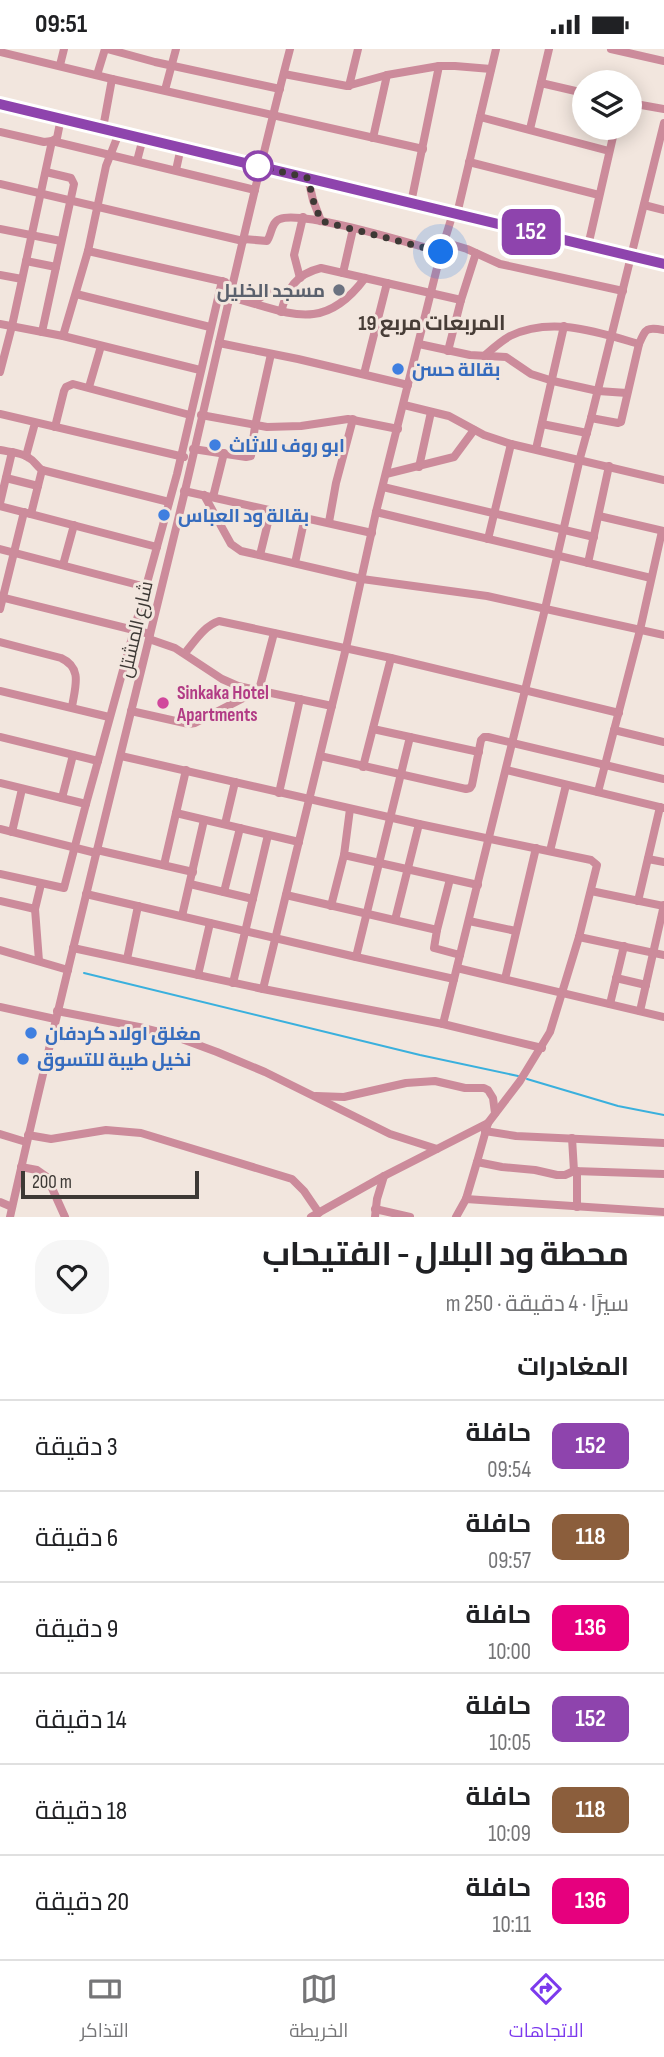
<!DOCTYPE html>
<html lang="ar">
<head>
<meta charset="utf-8">
<style>
  :root { --surface:#fff; --page:#f6f6f6; --text:#202124; --muted:#757577; --line:#e0e0e0; --accent:#7c3aed }
  body { margin:0; font-family:"Sofia Sans Condensed",Cairo,sans-serif; background:var(--page); color:var(--text); direction:rtl; height:100vh; display:flex; flex-direction:column; font-size:26px; white-space:nowrap }
  * { box-sizing:border-box; margin:0 }
  p { font-size:23px; color:var(--muted) }
  .icon { flex:none; width:38px; height:38px; fill:none; stroke:currentColor; stroke-width:2; stroke-linecap:round; stroke-linejoin:round }
  .map { position:relative; height:1168px; overflow:hidden; direction:ltr }
  .side { display:flex; flex-direction:column; background:var(--surface); flex:1 }
  .side>* { flex:none }
  .badge { padding:0 14px; border-radius:10px; font-size:24px; line-height:46px }
  .tools { position:absolute; left:572px; top:21px; display:grid; gap:14px }
  .tools a { display:grid; place-items:center; width:70px; height:70px; border-radius:50%; background:var(--surface); box-shadow:0 4px 18px #0003; font-size:35px }
  .scale { position:absolute; left:21px; bottom:18px; width:178px; box-sizing:border-box; padding-left:7px; border:4px solid #3d3935; border-top:0; font-size:19px; line-height:24px; white-space:nowrap; color:#3d3935; -webkit-text-stroke:5px #f2e6de; paint-order:stroke }
  .you { position:absolute; width:35px; height:35px; margin:-18px; border:5px solid #fff; border-radius:50%; background:#1a73e8; box-shadow:0 0 0 10px #1a73e833 }
  .map>.badge { position:absolute; translate:-50% -50%; box-shadow:0 0 0 4px #fff }
  h2 { padding:0 35px; font-size:26px; line-height:63px }
  .round { display:grid; place-items:center; flex:none; width:74px; height:74px; border-radius:28px; background:var(--page) }
  .headline { display:flex; align-items:center; justify-content:space-between; height:119px; padding:0 35px }
  h1 { font-size:33px; font-weight:700; line-height:52px }
  ul { padding:0; list-style:none }
  li { display:flex; align-items:center; gap:21px; height:91px; padding:0 35px; border-top:2px solid var(--line) }
  li div { flex:1 }
  li b { display:block; font-size:26px }
  li em { font-style:normal }
  li .badge { min-width:77px; font-weight:700; text-align:center }
  .status { display:flex; justify-content:space-between; align-items:center; height:49px; padding:0 35px; background:var(--surface); direction:ltr }
  .status svg { height:19px; fill:currentColor }
  .dock { display:flex; justify-content:space-around; align-items:center; height:98px; border-top:2px solid var(--line); background:var(--surface); font-size:19px; color:var(--muted) }
  .dock a { display:grid; justify-items:center; gap:4px }
  .dock .on { color:var(--accent) }
  .map>svg:first-child { display:block }
  .lines { fill:none; stroke-linecap:round; stroke-linejoin:round }
  .stream { stroke:#3ab0dd; stroke-width:2 }
  .minor { stroke:#cc8b9b; stroke-width:8 }
  .line-casing { stroke:#fff; stroke-width:16 }
  .line { stroke:#8e44ad; stroke-width:10 }
  .walk { stroke:#3d3935; stroke-width:7; stroke-dasharray:0 12.6 }
  .stop-dot { fill:#fff; stroke:#8e44ad; stroke-width:3.5 }
  .worship-dot { fill:#6b7280; stroke:#f2e6de; stroke-width:2.5 }
  .shop-dot { fill:#3f7fe0; stroke:#f2e6de; stroke-width:2.5 }
  .hotel-dot { fill:#d1479c; stroke:#f2e6de; stroke-width:2.5 }
  .labels { text-anchor:middle; stroke-width:6; stroke-linejoin:round; paint-order:stroke }
  .worship-label { font-size:19px; font-weight:bold; fill:#5b616d; stroke:#f2e6de; text-anchor:end }
  .shop-label { font-size:19px; font-weight:bold; fill:#366cbe; stroke:#f2e6de; text-anchor:start }
  .street-label { font-size:19px; fill:#3d3935; stroke:#f2e6de }
  .hotel-label { font-size:19px; font-weight:bold; fill:#b23c85; stroke:#f2e6de; text-anchor:start }
  .neighbourhood-label { font-size:21px; font-weight:bold; fill:#473d37; stroke:#f2e6de }
</style>
</head>
<body>
<div class="status"><b>09:51</b><svg viewBox="0 0 49 12"><path d="M0 12V9h3v3zM5 12V6h3v6zM10 12V3h3v9zM15 12V0h3v12zM26 1h20v11H26zM47 4h2v5h-2z"/></svg></div>
<div class="map">
<svg width="664" height="1168" viewBox="0 0 664 1168">
  <rect width="100%" height="100%" fill="#f2e6de"/>
  <g class="lines">
    <!-- stream -->
    <g class="stream">
      <path d="M 84,924 L 420,1006 L 518,1027"/>
      <path d="M 527,1030 L 618,1057 L 664,1066"/>
    </g>
    <!-- minor -->
    <g class="minor">
      <path d="M 107,0 L 155,13 L 280,40"/>
      <path d="M 611,0 L 664,12"/>
      <path d="M 0,3 L 112,30 L 423,100"/>
      <path d="M 60,16 L 64,0"/>
      <path d="M 284,25 L 347,37 L 387,26 L 439,17 L 455,17 L 491,20"/>
      <path d="M 97,26 L 105,0"/>
      <path d="M 541,34 L 584,44"/>
      <path d="M 349,37 L 358,0"/>
      <path d="M 165,41 L 176,0"/>
      <path d="M 630,54 L 664,60"/>
      <path d="M 0,55 L 664,215"/>
      <path d="M 480,68 L 609,102"/>
      <path d="M 103,79 L 112,30"/>
      <path d="M 530,80 L 549,0"/>
      <path d="M 0,83 L 44,93 L 52,92 L 255,141"/>
      <path d="M 373,89 L 387,26"/>
      <path d="M 137,112 L 143,89"/>
      <path d="M 469,113 L 599,146"/>
      <path d="M 176,121 L 181,98"/>
      <path d="M 308,129 L 313,151 L 321,172"/>
      <path d="M 0,135 L 243,192"/>
      <path d="M 411,154 L 439,17"/>
      <path d="M 644,156 L 664,161"/>
      <path d="M 457,165 L 496,0"/>
      <path d="M 0,180 L 61,192"/>
      <path d="M 244,190 L 267,192 C 272,185 271,173 280,170 C 302,161 412,195 441,203"/>
      <path d="M 444,193 L 467,200 L 500,215 L 623,242"/>
      <path d="M 588,197 L 615,79"/>
      <path d="M 88,202 L 225,233"/>
      <path d="M 26,212 L 56,218"/>
      <path d="M 343,224 L 353,180"/>
      <path d="M 0,226 L 22,230"/>
      <path d="M 300,229 L 294,206 L 303,168"/>
      <path d="M 76,245 L 210,278"/>
      <path d="M 230,248 C 287,262 322,287 365,229"/>
      <path d="M 253,253 L 266,245 L 286,243"/>
      <path d="M 281,263 C 287,240 296,225 321,219 L 461,251"/>
      <path d="M 0,275 L 63,287 L 200,321"/>
      <path d="M 42,283 L 74,135 L 71,129 L 46,123"/>
      <path d="M 63,287 L 88,202 L 106,117 L 119,84"/>
      <path d="M 219,294 L 298,310 L 408,336"/>
      <path d="M 419,295 L 470,306 L 506,308 L 531,325 L 553,332 L 598,342 L 627,344"/>
      <path d="M 448,302 L 461,251 L 476,204"/>
      <path d="M 484,307 C 492,300 501,292 510,287 C 552,267 597,283 639,295"/>
      <path d="M 0,323 L 12,277 L 52,92 L 57,89 L 61,69"/>
      <path d="M 364,325 L 387,234"/>
      <path d="M 89,338 L 101,297"/>
      <path d="M 404,356 L 449,367 L 484,386 L 511,395 L 664,431"/>
      <path d="M 0,365 L 184,408"/>
      <path d="M 201,366 L 267,378 L 301,377 L 348,370 L 398,380"/>
      <path d="M 591,369 L 618,374 L 621,373 L 639,295 C 646,279 646,278 664,281"/>
      <path d="M 542,375 L 587,384"/>
      <path d="M 55,378 L 64,342 L 66,338 L 73,335 L 190,366"/>
      <path d="M 193,400 L 246,408 L 251,407 L 255,377 L 271,305"/>
      <path d="M 536,400 L 564,277"/>
      <path d="M 0,401 C 9,403 21,403 29,409 C 35,412 36,417 42,421 L 169,453"/>
      <path d="M 26,407 L 35,374"/>
      <path d="M 419,418 L 431,363"/>
      <path d="M 386,425 L 454,408 L 474,381"/>
      <path d="M 6,429 L 38,437"/>
      <path d="M 383,438 L 594,488"/>
      <path d="M 184,442 L 372,484"/>
      <path d="M 204,446 L 231,495 L 241,502 L 362,530 L 487,547 L 664,586"/>
      <path d="M 213,448 L 224,404"/>
      <path d="M 0,454 L 12,403"/>
      <path d="M 0,457 L 157,498"/>
      <path d="M 376,463 L 651,529"/>
      <path d="M 31,465 L 42,421"/>
      <path d="M 599,467 L 664,482"/>
      <path d="M 329,473 L 336,434 L 353,370"/>
      <path d="M 488,490 L 511,395"/>
      <path d="M 0,500 L 146,538"/>
      <path d="M 260,506 L 271,461"/>
      <path d="M 295,514 L 305,468"/>
      <path d="M 588,514 L 609,417"/>
      <path d="M 63,516 L 74,476"/>
      <path d="M 0,548 L 150,585"/>
      <path d="M 0,560 L 24,463"/>
      <path d="M 149,590 L 175,599 L 222,630 L 238,637 L 332,657"/>
      <path d="M 0,593 L 61,609 C 83,619 75,638 72,658"/>
      <path d="M 185,604 C 195,592 204,577 219,572 L 391,609 L 619,664"/>
      <path d="M 0,642 L 109,668"/>
      <path d="M 131,662 L 189,675 L 195,674 L 259,641 L 274,584"/>
      <path d="M 373,680 L 479,703"/>
      <path d="M 614,681 L 664,693"/>
      <path d="M 0,688 L 98,712 L 177,425 L 222,232"/>
      <path d="M 121,707 L 419,775 L 591,811 L 597,816 L 579,888 L 550,983 L 520,1032 L 488,1074 L 477,1113 L 502,1118 L 535,1121 L 557,1126 L 565,1126 L 574,1122"/>
      <path d="M 320,707 L 466,740 L 470,739 L 472,736 L 481,691 L 484,688 L 488,688 L 664,730"/>
      <path d="M 363,718 L 391,609"/>
      <path d="M 506,721 L 664,759"/>
      <path d="M 0,734 L 86,755 L 64,839 L 0,825"/>
      <path d="M 598,743 L 640,581 L 662,482"/>
      <path d="M 279,744 L 300,650"/>
      <path d="M 62,749 L 73,706"/>
      <path d="M 86,755 L 98,712"/>
      <path d="M 350,760 L 344,806 L 478,836"/>
      <path d="M 176,764 L 299,793"/>
      <path d="M 225,775 L 235,733"/>
      <path d="M 0,780 L 96,804"/>
      <path d="M 12,783 L 22,740"/>
      <path d="M 97,801 L 193,823"/>
      <path d="M 550,802 L 566,736"/>
      <path d="M 648,810 L 664,813"/>
      <path d="M 164,816 L 186,721"/>
      <path d="M 190,835 L 253,850"/>
      <path d="M 591,842 L 664,857"/>
      <path d="M 224,843 L 240,779"/>
      <path d="M 86,845 L 356,908 L 410,688"/>
      <path d="M 286,846 L 437,881 L 434,899 L 460,906"/>
      <path d="M 0,852 L 35,860 L 41,835"/>
      <path d="M 638,852 L 660,758"/>
      <path d="M 331,857 L 344,806"/>
      <path d="M 35,860 L 39,912"/>
      <path d="M 182,867 L 204,771"/>
      <path d="M 395,871 L 419,775"/>
      <path d="M 469,872 L 516,882"/>
      <path d="M 437,881 L 450,830"/>
      <path d="M 579,888 L 664,906"/>
      <path d="M 73,899 L 263,940 L 443,975 L 542,999"/>
      <path d="M 0,901 L 68,921"/>
      <path d="M 356,908 L 454,930"/>
      <path d="M 127,910 L 138,857"/>
      <path d="M 457,919 L 664,968"/>
      <path d="M 198,926 L 210,874"/>
      <path d="M 616,929 L 646,936"/>
      <path d="M 505,930 L 536,799"/>
      <path d="M 233,934 L 268,786"/>
      <path d="M 263,940 L 346,599 L 376,463 L 441,203 L 453,164"/>
      <path d="M 610,955 L 624,897"/>
      <path d="M 0,958 L 55,970"/>
      <path d="M 57,962 L 139,978 L 171,986 L 217,1003 L 265,1023 L 390,1085 L 437,1100"/>
      <path d="M 640,962 L 664,856"/>
      <path d="M 443,975 L 545,560 L 580,409 L 591,369 L 664,74"/>
      <path d="M 316,1047 L 344,1048 L 406,1034 L 435,1032 L 465,1039 L 484,1039 L 488,1041 L 493,1049 L 495,1064"/>
      <path d="M 485,1082 L 516,1087 L 664,1094"/>
      <path d="M 0,1085 L 26,1093"/>
      <path d="M 28,1086 L 51,1090 L 106,1081 L 141,1084 L 292,1130 L 304,1142 L 319,1164"/>
      <path d="M 572,1089 L 574,1122 L 664,1125"/>
      <path d="M 21,1118 L 37,1121 L 47,1128 L 65,1168"/>
      <path d="M 577,1122 L 577,1158"/>
      <path d="M 466,1150 L 664,1163"/>
      <path d="M 0,1153 L 12,1158"/>
      <path d="M 375,1160 L 410,1168"/>
      <path d="M 10,1168 C 64,927 126,687 184,446 C 219,297 251,148 290,0"/>
      <path d="M 311,1168 L 384,1127 L 488,1074"/>
      <path d="M 375,1168 L 377,1150 L 384,1127"/>
      <path d="M 456,1168 L 466,1150 L 477,1113"/>
    </g>
  </g>
  <g class="lines">
    <defs>
      <path id="line" d="M 0,55 L 664,215"/>
    </defs>
    <!-- line casing -->
    <use href="#line" class="line-casing"/>
    <!-- line -->
    <use href="#line" class="line"/>
    <!-- walk -->
    <path class="walk" d="M 258,117 L 308,129 L 313,151 L 321,172 L 441,203"/>
  </g>
  <!-- markers -->
  <circle class="stop-dot" cx="258" cy="117" r="14"/>
  <circle class="worship-dot" cx="339" cy="241" r="7"/>
  <g class="shop-dot">
    <circle cx="398" cy="320" r="7"/>
    <circle cx="215" cy="396" r="7"/>
    <circle cx="164" cy="466" r="7"/>
    <circle cx="31" cy="984" r="7"/>
    <circle cx="23" cy="1010" r="7"/>
  </g>
  <circle class="hotel-dot" cx="163" cy="654" r="7"/>
  <g class="labels">
    <!-- worship labels -->
    <g class="worship-label">
      <text x="325" y="248">مسجد الخليل</text>
    </g>
    <!-- shop labels -->
    <g class="shop-label">
      <text x="412" y="327">بقالة حسن</text>
      <text x="229" y="403">ابو روف للاثاث</text>
      <text x="178" y="473">بقالة ود العباس</text>
      <text x="45" y="991">مغلق اولاد كردفان</text>
      <text x="37" y="1017">نخيل طيبة للتسوق</text>
    </g>
    <!-- street labels -->
    <g class="street-label">
      <text transform="translate(135 580) rotate(-77)" y="7">شارع المشتل</text>
    </g>
    <!-- hotel labels -->
    <g class="hotel-label">
      <text x="177" y="650">Sinkaka Hotel<tspan x="177" dy="22">Apartments</tspan></text>
    </g>
    <!-- neighbourhood labels -->
    <g class="neighbourhood-label">
      <text x="432" y="281">المربعات مربع 19</text>
    </g>
  </g>
</svg>
<div class="tools">
<a><svg class="icon" aria-label="layers" viewBox="0 0 24 24"><path d="M12 4l9 5-9 5-9-5zM3 14l9 5 9-5"/></svg></a>
</div>
<div class="scale">200 m</div>
<div class="you" style="left:441px;top:203px"></div>
<b class="badge" style="left:531px;top:183px;background:#8e44ad;color:#fff">152</b>
</div>
<section class="side">
<div class="headline"><div><h1>محطة ود البلال - الفتيحاب</h1><p>سيرًا · 4 دقيقة · 250 m</p></div><a class="round"><svg class="icon" aria-label="heart" viewBox="0 0 24 24"><path d="M12 20l-8-8c-3-5 5-10 8-4 3-6 11-1 8 4z"/></svg></a></div>
<h2>المغادرات</h2>
<ul>
<li><span class="badge" style="background:#8e44ad;color:#fff">152</span><div><b>حافلة</b><p>09:54</p></div><em>3 دقيقة</em></li>
<li><span class="badge" style="background:#8b5e3c;color:#fff">118</span><div><b>حافلة</b><p>09:57</p></div><em>6 دقيقة</em></li>
<li><span class="badge" style="background:#e6007e;color:#fff">136</span><div><b>حافلة</b><p>10:00</p></div><em>9 دقيقة</em></li>
<li><span class="badge" style="background:#8e44ad;color:#fff">152</span><div><b>حافلة</b><p>10:05</p></div><em>14 دقيقة</em></li>
<li><span class="badge" style="background:#8b5e3c;color:#fff">118</span><div><b>حافلة</b><p>10:09</p></div><em>18 دقيقة</em></li>
<li><span class="badge" style="background:#e6007e;color:#fff">136</span><div><b>حافلة</b><p>10:11</p></div><em>20 دقيقة</em></li>
</ul>
</section>
<nav class="dock">
<a class="on"><svg class="icon" aria-label="directions" viewBox="0 0 24 24"><path d="M12 3l9 9-9 9-9-9zM9 14v-3h6M13 9l2 2-2 2"/></svg>الاتجاهات</a>
<a><svg class="icon" aria-label="map" viewBox="0 0 24 24"><path d="M3 6l6-2 6 2 6-2v14l-6 2-6-2-6 2zM9 4v14M15 6v14"/></svg>الخريطة</a>
<a><svg class="icon" aria-label="tickets" viewBox="0 0 24 24"><path d="M3 7h18v10H3zM15 7v10"/></svg>التذاكر</a>
</nav>
</body>
</html>
